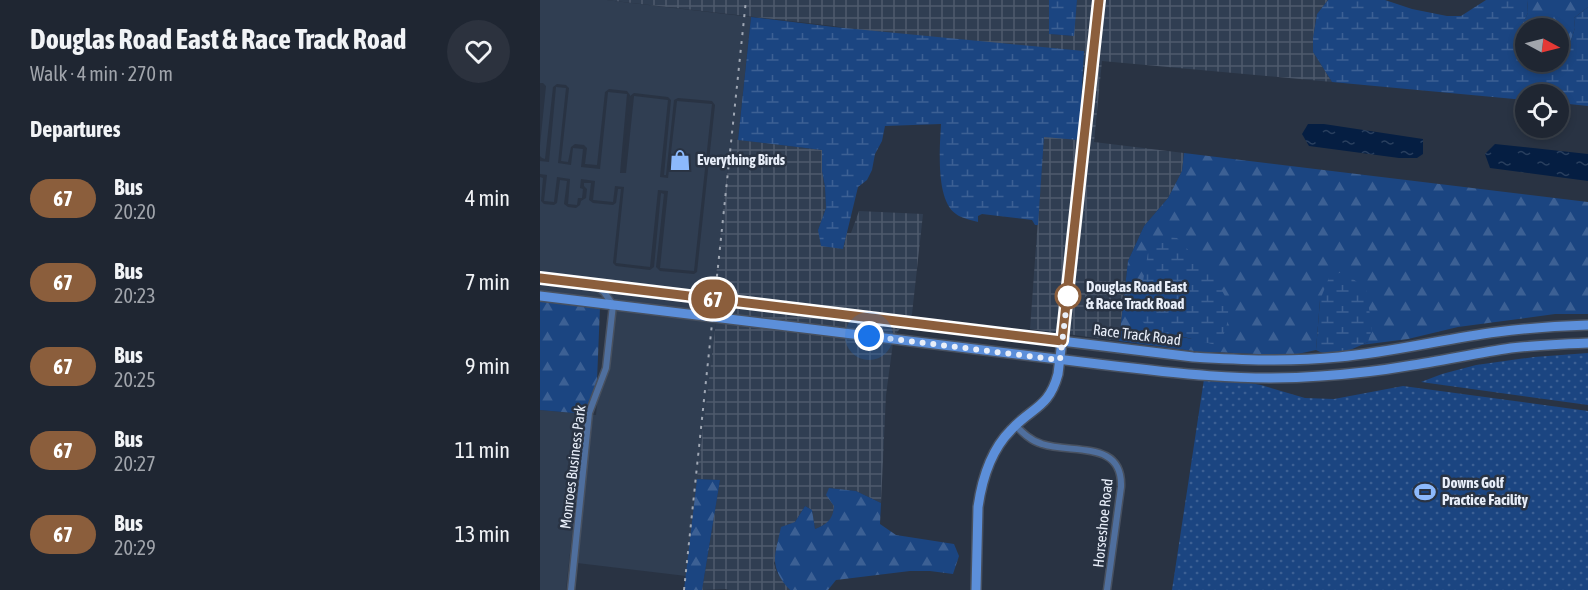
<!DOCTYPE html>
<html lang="en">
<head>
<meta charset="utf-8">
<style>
  :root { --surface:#1f2632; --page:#2c323e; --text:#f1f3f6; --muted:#a1a5ac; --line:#3c434d }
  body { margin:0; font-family:"Asap Condensed",sans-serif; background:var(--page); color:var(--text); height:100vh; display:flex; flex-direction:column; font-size:22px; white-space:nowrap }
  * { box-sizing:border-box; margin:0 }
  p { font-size:20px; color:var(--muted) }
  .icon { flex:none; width:33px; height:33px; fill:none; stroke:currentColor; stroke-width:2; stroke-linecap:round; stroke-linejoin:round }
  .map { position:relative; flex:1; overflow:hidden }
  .drawer { display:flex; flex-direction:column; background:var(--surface); width:540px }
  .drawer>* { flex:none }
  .badge { padding:0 12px; border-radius:20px; font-size:21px; line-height:39px }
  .needle { width:39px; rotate:97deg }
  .buttons { position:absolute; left:975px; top:18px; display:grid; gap:12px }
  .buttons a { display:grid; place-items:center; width:54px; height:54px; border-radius:50%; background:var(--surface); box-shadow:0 3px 9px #0003,0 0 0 2px var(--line); font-size:30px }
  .you { position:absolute; width:30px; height:30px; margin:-15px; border:4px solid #fff; border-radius:50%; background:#1a73e8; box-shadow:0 0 0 9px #1a73e833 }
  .map>.badge { position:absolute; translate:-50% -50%; box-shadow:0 0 0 3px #fff }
  h2 { padding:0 30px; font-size:22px; line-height:54px }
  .round { display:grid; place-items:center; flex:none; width:63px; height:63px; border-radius:32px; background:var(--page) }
  .headline { display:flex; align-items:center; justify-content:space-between; height:102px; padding:0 30px }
  h1 { font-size:28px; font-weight:700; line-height:45px }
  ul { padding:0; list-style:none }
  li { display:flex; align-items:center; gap:18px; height:84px; padding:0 30px }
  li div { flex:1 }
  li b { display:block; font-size:22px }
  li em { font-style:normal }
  li .badge { min-width:66px; font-weight:700; text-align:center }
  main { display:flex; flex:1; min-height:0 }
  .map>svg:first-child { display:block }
  .built { fill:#303e52 }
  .industrial { fill:url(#industrial-grid) }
  .forest { fill:url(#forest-firs); fill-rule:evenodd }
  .wetland { fill:url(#wetland-marsh) }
  .park { fill:url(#park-dots) }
  .water { fill:url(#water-ripples) }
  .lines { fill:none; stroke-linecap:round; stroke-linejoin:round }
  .street-casing { stroke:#485160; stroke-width:9 }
  .secondary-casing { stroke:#485160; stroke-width:12 }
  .street { stroke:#4f6f9e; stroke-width:6 }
  .secondary { stroke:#5c8fda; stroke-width:9 }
  .rail { stroke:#a0a8b5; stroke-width:2; stroke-dasharray:3 6; stroke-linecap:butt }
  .line-casing { stroke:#fff; stroke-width:14 }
  .line { stroke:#8b5e3c; stroke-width:9 }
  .walk { stroke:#e8eef9; stroke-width:6; stroke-dasharray:0 10.8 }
  .stop-dot { fill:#fff; stroke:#8b5e3c; stroke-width:3 }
  .labels { text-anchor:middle; stroke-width:5; stroke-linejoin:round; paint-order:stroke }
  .poi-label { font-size:15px; font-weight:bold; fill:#e8eef9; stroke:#293343; text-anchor:start }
  .stop-label { font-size:15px; font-weight:bold; fill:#e8eef9; stroke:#293343; text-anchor:start }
  .street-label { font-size:15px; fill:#e8eef9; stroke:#293343 }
</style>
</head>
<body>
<main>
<section class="drawer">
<div class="headline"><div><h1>Douglas Road East &amp; Race Track Road</h1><p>Walk · 4 min · 270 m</p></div><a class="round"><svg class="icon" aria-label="heart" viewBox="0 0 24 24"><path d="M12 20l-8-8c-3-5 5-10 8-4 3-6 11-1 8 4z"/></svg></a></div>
<h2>Departures</h2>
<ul>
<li><span class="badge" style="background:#8b5e3c;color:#fff">67</span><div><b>Bus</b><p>20:20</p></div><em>4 min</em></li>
<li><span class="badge" style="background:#8b5e3c;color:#fff">67</span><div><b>Bus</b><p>20:23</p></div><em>7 min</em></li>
<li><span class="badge" style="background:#8b5e3c;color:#fff">67</span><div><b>Bus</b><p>20:25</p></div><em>9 min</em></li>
<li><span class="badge" style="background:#8b5e3c;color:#fff">67</span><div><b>Bus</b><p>20:27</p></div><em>11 min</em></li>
<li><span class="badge" style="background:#8b5e3c;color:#fff">67</span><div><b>Bus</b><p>20:29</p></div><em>13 min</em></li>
</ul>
</section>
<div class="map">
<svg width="1048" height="590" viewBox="0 0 1048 590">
  <defs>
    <pattern id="industrial-grid" width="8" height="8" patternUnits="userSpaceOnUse" patternTransform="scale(1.5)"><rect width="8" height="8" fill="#303e52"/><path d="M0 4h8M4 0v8" fill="none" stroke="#4e5a6c"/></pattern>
    <pattern id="forest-firs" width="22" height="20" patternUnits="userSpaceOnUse" patternTransform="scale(1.5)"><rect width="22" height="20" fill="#1b4581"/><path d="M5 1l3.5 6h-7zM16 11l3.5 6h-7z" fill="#3c6094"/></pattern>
    <pattern id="wetland-marsh" width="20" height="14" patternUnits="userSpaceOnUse" patternTransform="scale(1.5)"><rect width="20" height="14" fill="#1b4581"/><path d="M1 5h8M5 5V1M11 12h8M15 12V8" fill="none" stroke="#3c6094"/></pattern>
    <pattern id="park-dots" width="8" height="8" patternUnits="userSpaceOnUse" patternTransform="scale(1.5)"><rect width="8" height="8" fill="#1b4581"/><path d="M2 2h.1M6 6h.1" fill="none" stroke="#3c6094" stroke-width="1.8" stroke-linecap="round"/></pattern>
    <pattern id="water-ripples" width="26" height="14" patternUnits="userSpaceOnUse" patternTransform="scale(1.5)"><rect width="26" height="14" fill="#051e42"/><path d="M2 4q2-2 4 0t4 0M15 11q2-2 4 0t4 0" fill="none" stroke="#293f5e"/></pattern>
  </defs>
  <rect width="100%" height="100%" fill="#293343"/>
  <!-- built -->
  <g class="built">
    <path d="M 0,0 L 66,0 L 211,17 L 198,140 L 191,139 L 174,293 L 0,272 L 0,177 L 3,178 L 1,201 L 4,204 L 14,205 L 17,203 L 20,180 L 27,181 L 24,204 L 28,207 L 36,208 L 40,205 L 41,201 L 46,198 L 47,189 L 44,186 L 44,183 L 51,183 L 49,200 L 53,203 L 73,205 L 76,203 L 78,189 L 81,189 L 73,263 L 76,266 L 110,270 L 114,267 L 121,193 L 124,194 L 116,267 L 120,271 L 154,274 L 157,272 L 175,105 L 172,101 L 138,98 L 134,100 L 126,175 L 124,175 L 131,100 L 128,97 L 94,93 L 90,96 L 84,154 L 90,95 L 87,91 L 69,89 L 65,92 L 57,165 L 45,164 L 47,148 L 44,145 L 35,144 L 31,147 L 28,162 L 21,161 L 29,88 L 26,85 L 17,84 L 13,87 L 5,159 L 2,158 L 0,156 L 0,145 L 6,86 L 3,83 L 0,83 Z"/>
    <path d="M 16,87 L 26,88 L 18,163 L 31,165 L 33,148 L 43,149 L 41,167 L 60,169 L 68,92 L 87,94 L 80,173 L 86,173 L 94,96 L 128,100 L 120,177 L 128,178 L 137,101 L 172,104 L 154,271 L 120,268 L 128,191 L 118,190 L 110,267 L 76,263 L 84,187 L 75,186 L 73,202 L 53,200 L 55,181 L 41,179 L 40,188 L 43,189 L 42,198 L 38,198 L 37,205 L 28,204 L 30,179 L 17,177 L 14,202 L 4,201 L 7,175 L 0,174 L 0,161 L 9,162 Z"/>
    <path d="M 3,282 L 53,288 L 61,294 L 66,301 L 0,293 L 0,283 Z"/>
    <path d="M 67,290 L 175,303 L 176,314 L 76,302 Z"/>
    <path d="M 76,309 L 176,321 L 146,576 L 37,563 L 53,415 L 56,415 L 57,403 L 70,369 Z"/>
    <path d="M 0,410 L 45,414 L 26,590 L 0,590 Z"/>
  </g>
  <!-- industrial -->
  <g class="industrial">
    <path d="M 66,0 L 509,0 L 509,34 L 533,36 L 537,0 L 555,0 L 519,333 L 490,329 L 504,136 L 538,140 L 544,67 L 293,26 Z"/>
    <path d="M 563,0 L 788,0 L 777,14 L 773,38 L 773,52 L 792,82 L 562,61 L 554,142 L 644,153 L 642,171 L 628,198 L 604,226 L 588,261 L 579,341 L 527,334 Z"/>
    <path d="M 191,139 L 282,150 L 282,171 L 285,187 L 286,208 L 278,230 L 303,249 L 307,233 L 311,233 L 319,211 L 383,214 L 372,314 L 370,317 L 174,293 Z"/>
    <path d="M 175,303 L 363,325 L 354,336 L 176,314 Z"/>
    <path d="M 176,321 L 353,343 L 346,395 L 341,503 L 316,491 L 289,488 L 294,506 L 293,514 L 290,522 L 275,529 L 272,510 L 265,506 L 255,522 L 234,563 L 237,573 L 250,590 L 189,590 L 185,589 L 162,590 L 180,480 L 157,479 Z"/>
  </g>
  <!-- forest -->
  <g class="forest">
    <path d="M 987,0 L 1048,0 L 1048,7 L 1034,18 L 1035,28 L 1024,61 L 1000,63 L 993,62 L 1018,62 L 1018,28 L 986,28 L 985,58 L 975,54 L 978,32 L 988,13 Z"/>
    <path d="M 644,153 L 1048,202 L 1048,314 L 1015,314 L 918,327 L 868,339 L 821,345 L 828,342 L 780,300 L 776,350 L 753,355 L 739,355 L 673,352 L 668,353 L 579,341 L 588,261 L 604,226 L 628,198 L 642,171 ZM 677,281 L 652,339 L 630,335 Z"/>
    <path d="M 0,300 L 60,307 L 57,381 L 47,407 L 45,414 L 0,410 Z"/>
    <path d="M 157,479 L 180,480 L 162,590 L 144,590 Z"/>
    <path d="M 289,488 L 316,491 L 341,503 L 340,524 L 356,535 L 414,544 L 419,556 L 413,574 L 390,571 L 370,571 L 296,580 L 288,590 L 250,590 C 228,566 235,556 241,527 L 255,522 L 265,506 L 272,510 L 275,529 C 287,524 293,520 294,506 L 286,495 Z"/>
  </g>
  <!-- wetland -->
  <g class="wetland">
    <path d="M 509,0 L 537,0 L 534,36 L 509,34 Z"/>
    <path d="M 788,0 L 845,0 L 872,9 L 907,16 L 921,16 L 946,0 L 987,0 L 988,13 L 978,32 L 975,54 L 985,58 L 986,62 L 1000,63 L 1024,61 L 1035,28 L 1034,18 L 1048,7 L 1048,106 L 1019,103 L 1018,94 L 986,94 L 985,100 L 792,82 L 773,52 L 773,38 L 777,14 Z"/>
    <path d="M 211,17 L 294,27 L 544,51 L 539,140 L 504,137 L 498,225 L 495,225 L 492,220 L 442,214 L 438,216 L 438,222 C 431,220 421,218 416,214 C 395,200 400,146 401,124 L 345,126 L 342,141 L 335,154 L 332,170 L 327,180 L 318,187 L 303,249 L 281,246 L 278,230 L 286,208 L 285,187 L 282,171 L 282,150 L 198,140 Z"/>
    <path d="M 624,235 L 637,238 L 677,281 L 689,304 L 687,324 L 680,346 L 608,328 L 599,317 L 603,281 L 608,253 Z"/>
    <path d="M 804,272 L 826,289 L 832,328 L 828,342 C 812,349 793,360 776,350 L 780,300 L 790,275 Z"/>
  </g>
  <!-- park -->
  <g class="park">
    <path d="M 1048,353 L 1048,405 L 881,382 L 902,374 L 936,365 L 994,357 Z"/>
    <path d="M 664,379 L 699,381 L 721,385 L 765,398 L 794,399 L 863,386 L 1048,411 L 1048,590 L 632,590 Z"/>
  </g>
  <!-- water -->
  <g class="water">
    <path d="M 768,124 L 784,124 L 883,139 L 883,154 L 877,158 L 859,158 L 769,146 L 762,134 Z"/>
    <path d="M 955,144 L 1048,154 L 1048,181 L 950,168 L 945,154 Z"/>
  </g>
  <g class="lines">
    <defs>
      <g id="street">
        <path d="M 475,425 C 483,433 491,441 502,444 C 533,454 583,440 581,487 L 567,590"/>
        <path d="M 31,590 L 49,413 L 66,368 L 73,305 L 64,292 L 57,287"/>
      </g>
      <g id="secondary">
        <path d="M 0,278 L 653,357 C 702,360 750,362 799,357 C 852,352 904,339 957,332 C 987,328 1018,326 1048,325"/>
        <path d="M 0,296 L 558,364 C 632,373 706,382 781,376 C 810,374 839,371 867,366 C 902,361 936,353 971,348 C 996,345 1022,344 1048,343"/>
        <path d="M 436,590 L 438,507 C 442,479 451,450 471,430 C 492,407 509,408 518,374 L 538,207 L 559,0"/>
      </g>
    </defs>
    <!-- street casing -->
    <use href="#street" class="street-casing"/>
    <!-- secondary casing -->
    <use href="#secondary" class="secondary-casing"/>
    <!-- street -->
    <use href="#street" class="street"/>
    <!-- secondary -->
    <use href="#secondary" class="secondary"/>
    <!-- rail -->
    <path class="rail" d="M 144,590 L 206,0"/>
  </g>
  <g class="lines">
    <defs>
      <path id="line" d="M 0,278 L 522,341 L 559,0"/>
    </defs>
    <!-- line casing -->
    <use href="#line" class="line-casing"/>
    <!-- line -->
    <use href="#line" class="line"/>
    <!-- walk -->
    <path class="walk" d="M 329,336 L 520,360 L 529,285 L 528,296"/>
  </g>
  <!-- icons -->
  <defs>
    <symbol id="shop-bare" viewBox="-9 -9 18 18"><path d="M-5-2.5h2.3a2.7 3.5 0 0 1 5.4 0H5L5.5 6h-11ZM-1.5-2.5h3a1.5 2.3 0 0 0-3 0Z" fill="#8cb9fc" stroke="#293343" stroke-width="2.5" paint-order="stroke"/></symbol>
    <symbol id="stadium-bare" viewBox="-9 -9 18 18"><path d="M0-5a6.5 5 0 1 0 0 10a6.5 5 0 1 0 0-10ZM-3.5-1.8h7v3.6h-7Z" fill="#8cb9fc" stroke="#293343" stroke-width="2.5" paint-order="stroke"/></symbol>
  </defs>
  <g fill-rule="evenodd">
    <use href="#shop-bare" x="125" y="145" width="30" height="30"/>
    <use href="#stadium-bare" x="870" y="477" width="30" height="30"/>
  </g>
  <!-- markers -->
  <circle class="stop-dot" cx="528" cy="296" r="12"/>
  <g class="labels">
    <!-- poi labels -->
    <g class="poi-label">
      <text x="157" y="165">Everything Birds</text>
      <text x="902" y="488">Downs Golf<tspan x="902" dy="17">Practice Facility</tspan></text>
    </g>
    <!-- stop labels -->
    <g class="stop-label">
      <text x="546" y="292">Douglas Road East<tspan x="546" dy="17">&amp; Race Track Road</tspan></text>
    </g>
    <!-- street labels -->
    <g class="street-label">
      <text transform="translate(597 335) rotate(7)" y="5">Race Track Road</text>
      <text transform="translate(33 467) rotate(-83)" y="5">Monroes Business Park</text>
      <text transform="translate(563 523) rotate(-84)" y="5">Horseshoe Road</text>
    </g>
  </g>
</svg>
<div class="buttons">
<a><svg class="needle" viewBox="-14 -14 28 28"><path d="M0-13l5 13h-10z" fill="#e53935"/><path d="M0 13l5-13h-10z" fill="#a1a5ac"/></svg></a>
<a><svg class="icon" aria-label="locate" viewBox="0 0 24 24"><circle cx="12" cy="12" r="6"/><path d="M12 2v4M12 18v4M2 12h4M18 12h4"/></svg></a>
</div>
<div class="you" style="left:329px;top:336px"></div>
<b class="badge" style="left:173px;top:299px;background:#8b5e3c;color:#fff">67</b>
</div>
</main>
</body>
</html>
